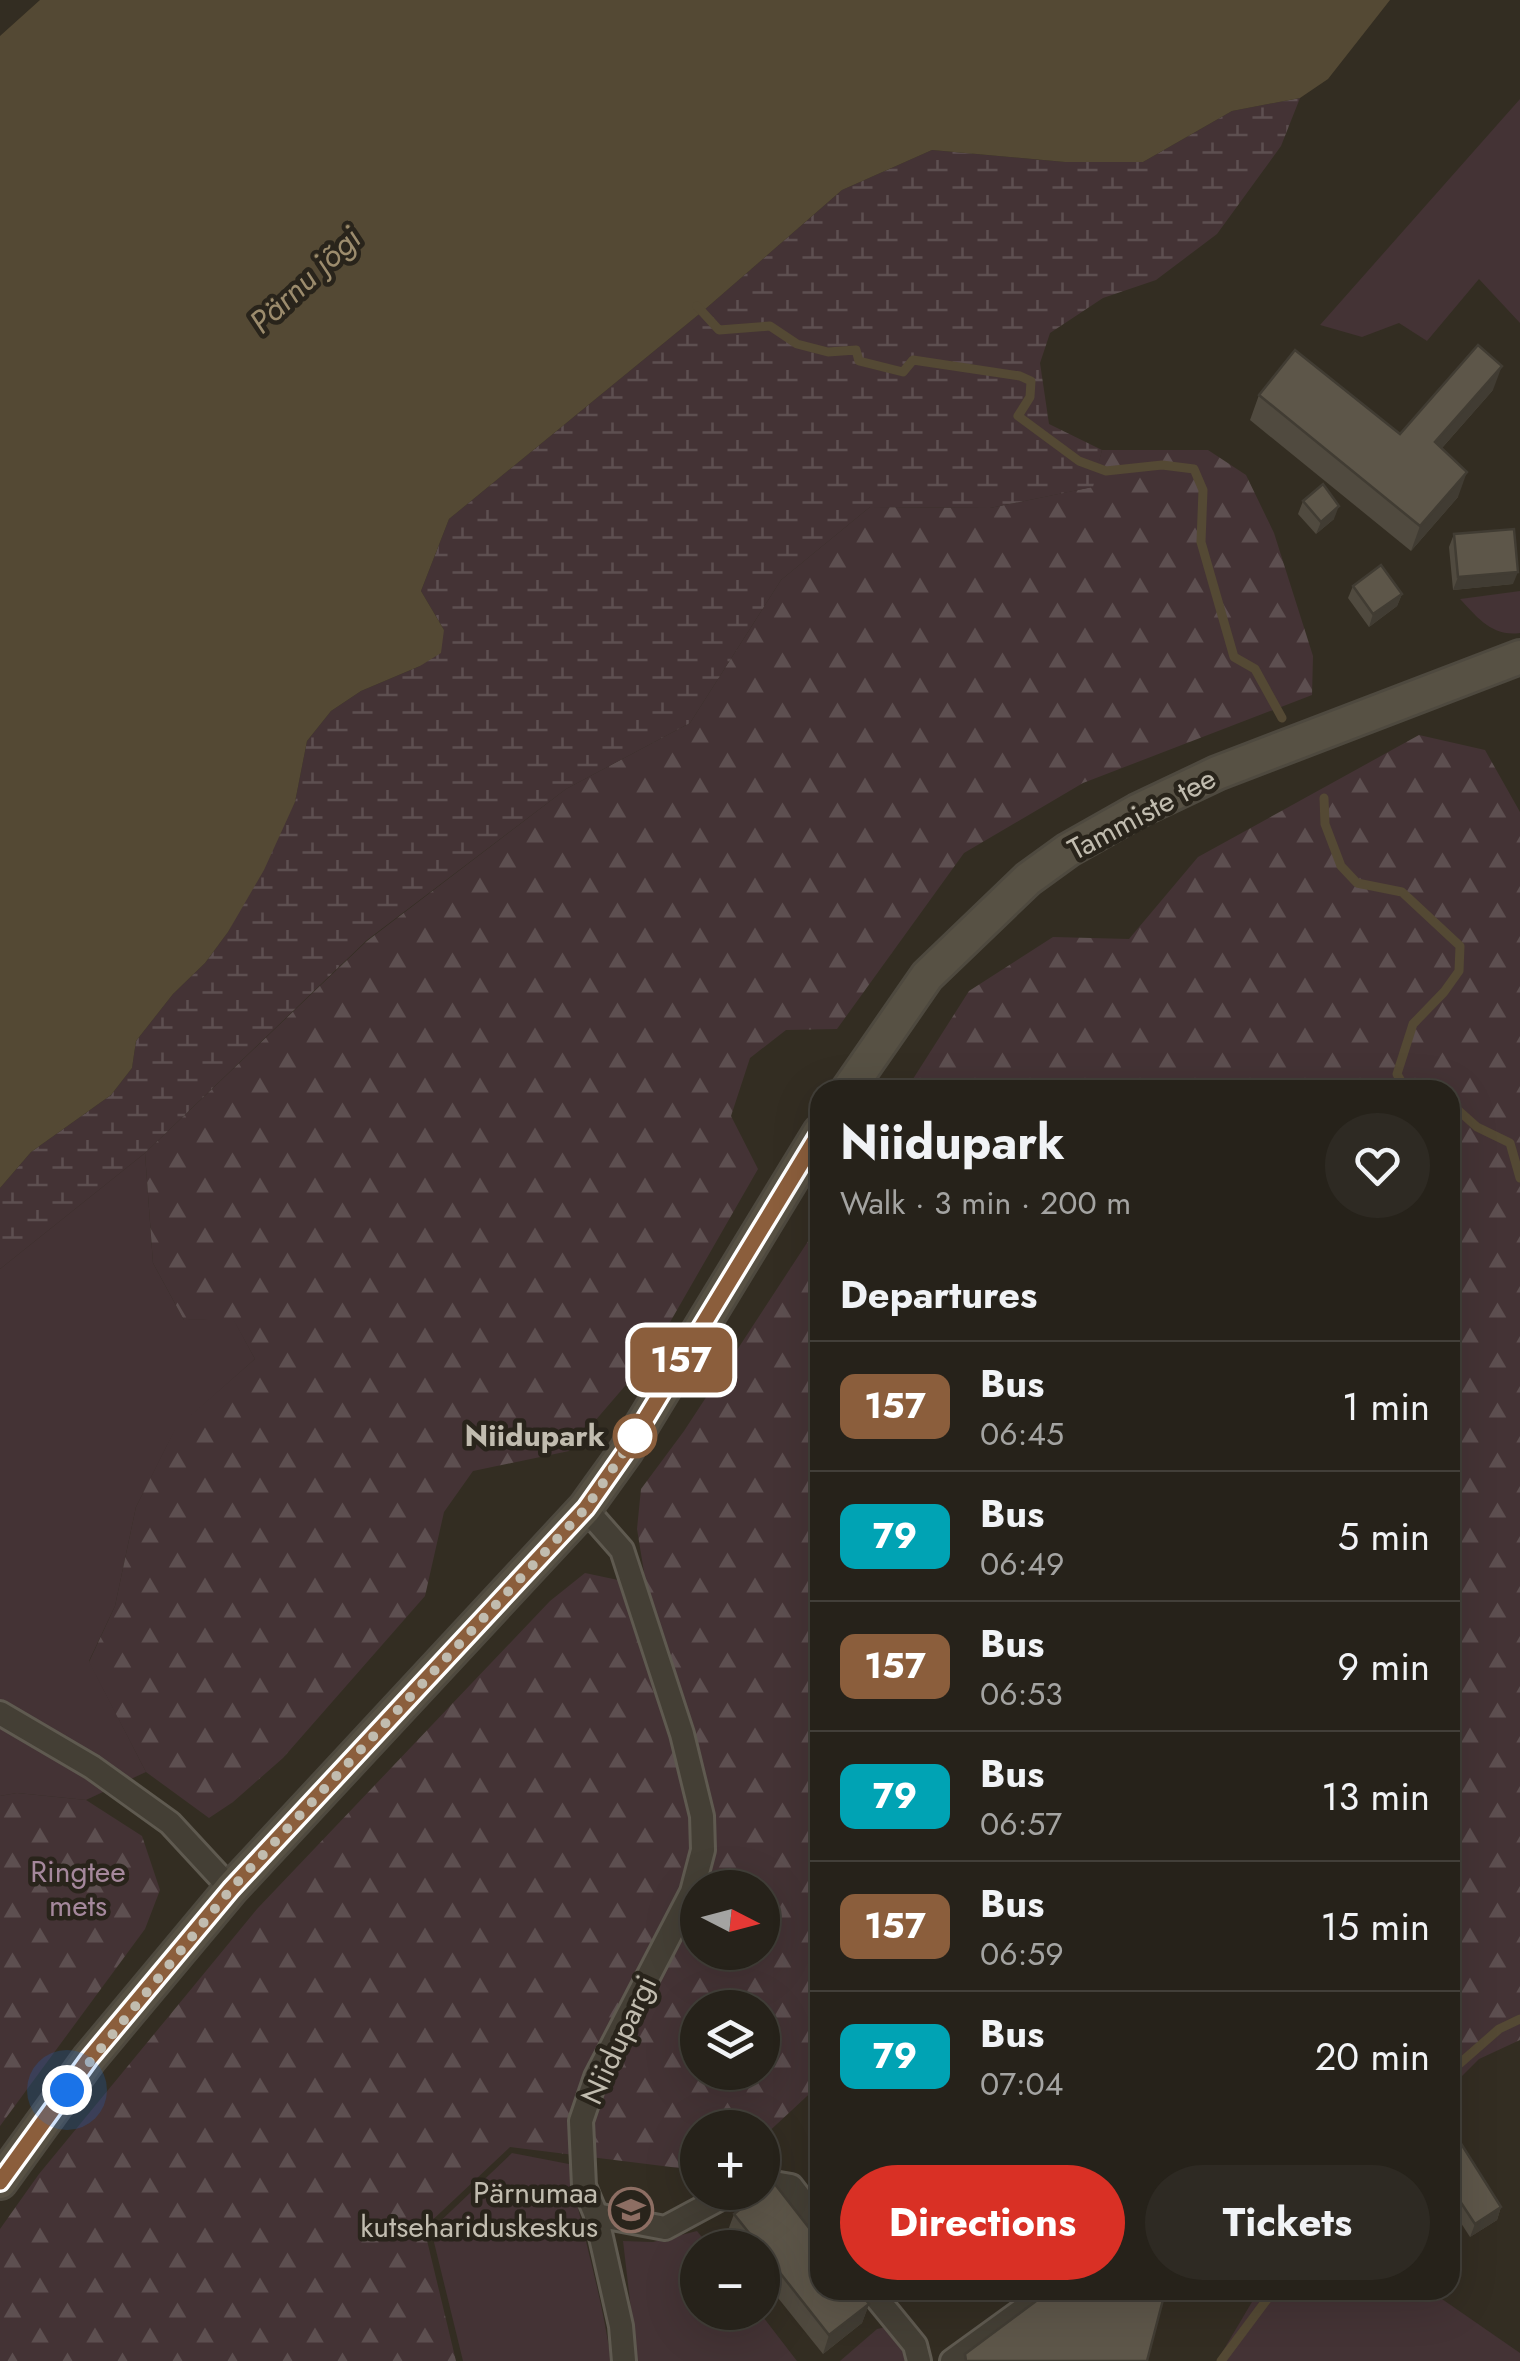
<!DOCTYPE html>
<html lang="en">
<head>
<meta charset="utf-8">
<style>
  :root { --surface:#26221a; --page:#2e2a23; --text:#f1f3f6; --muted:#a4a4a2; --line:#423f39; --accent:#d93025 }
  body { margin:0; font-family:Jost,sans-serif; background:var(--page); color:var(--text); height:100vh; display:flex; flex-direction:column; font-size:38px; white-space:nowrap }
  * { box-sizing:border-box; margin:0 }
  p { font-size:32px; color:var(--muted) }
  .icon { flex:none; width:55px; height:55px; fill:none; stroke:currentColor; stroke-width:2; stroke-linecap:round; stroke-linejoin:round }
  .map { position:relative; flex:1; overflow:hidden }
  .sheet { position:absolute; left:810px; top:1080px; width:650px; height:1220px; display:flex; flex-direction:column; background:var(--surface); border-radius:30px; box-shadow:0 10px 40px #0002,0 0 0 2px var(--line) }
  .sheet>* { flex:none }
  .badge { padding:0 20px; border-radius:15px; font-size:35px; line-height:65px }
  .needle { width:65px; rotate:96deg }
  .fabs { position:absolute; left:680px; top:1870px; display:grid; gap:20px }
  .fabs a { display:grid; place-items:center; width:100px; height:100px; border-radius:50%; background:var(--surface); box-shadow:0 10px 40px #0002,0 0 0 2px var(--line); font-size:50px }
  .you { position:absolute; width:50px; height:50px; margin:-25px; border:8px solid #fff; border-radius:50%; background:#1a73e8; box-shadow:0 0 0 15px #1a73e833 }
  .map>.badge { position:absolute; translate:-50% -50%; box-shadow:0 0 0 5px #fff }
  h2 { padding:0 30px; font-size:38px; line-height:90px }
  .round { display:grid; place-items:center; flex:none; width:105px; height:105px; border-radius:52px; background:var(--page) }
  .headline { display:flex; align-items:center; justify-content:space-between; height:170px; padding:0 30px }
  h1 { font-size:48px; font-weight:700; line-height:75px }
  .button { display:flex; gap:20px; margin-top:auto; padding:20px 30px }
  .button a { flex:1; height:115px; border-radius:60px; background:var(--accent); color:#fff; font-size:40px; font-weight:700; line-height:115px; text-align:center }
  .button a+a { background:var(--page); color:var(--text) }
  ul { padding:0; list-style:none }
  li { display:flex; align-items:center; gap:30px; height:130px; padding:0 30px; border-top:2px solid var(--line) }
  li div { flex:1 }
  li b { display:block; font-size:38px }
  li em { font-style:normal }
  li .badge { min-width:110px; font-weight:700; text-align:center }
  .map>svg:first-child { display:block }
  .grass { fill:#443335 }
  .forest { fill:url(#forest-firs); fill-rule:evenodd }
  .wetland { fill:url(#wetland-marsh) }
  .water { fill:#544934 }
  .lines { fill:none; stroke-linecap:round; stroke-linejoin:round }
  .stream { stroke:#544934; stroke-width:9 }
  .minor-casing { stroke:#5f5a50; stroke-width:28 }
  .secondary-casing { stroke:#4e493f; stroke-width:38 }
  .minor { stroke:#443f35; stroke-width:22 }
  .secondary { stroke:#575144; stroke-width:32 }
  .wall { fill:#504a3f }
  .shaded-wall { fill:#413c33 }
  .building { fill:#5d5649; stroke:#413c33; stroke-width:2.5 }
  .line-casing { stroke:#fff; stroke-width:22 }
  .line { stroke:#8b5e3c; stroke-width:15 }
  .walk { stroke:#c1bcaf; stroke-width:10; stroke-dasharray:0 18 }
  .stop-dot { fill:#fff; stroke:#8b5e3c; stroke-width:5 }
  .labels { text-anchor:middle; stroke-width:9; stroke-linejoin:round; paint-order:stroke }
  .street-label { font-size:30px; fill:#c1bcaf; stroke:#29241b }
  .stop-label { font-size:30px; font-weight:bold; fill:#c1bcaf; stroke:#29241b; text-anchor:end }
  .park-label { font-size:30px; fill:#a5889c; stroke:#29241b }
  .poi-label { font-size:30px; fill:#c1bcaf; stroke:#29241b; text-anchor:end }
  .water-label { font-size:32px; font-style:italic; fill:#9c8c6d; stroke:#29241b }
</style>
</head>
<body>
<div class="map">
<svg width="1520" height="2361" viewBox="0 0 1520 2361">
  <defs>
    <pattern id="forest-firs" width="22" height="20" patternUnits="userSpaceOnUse" patternTransform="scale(2.5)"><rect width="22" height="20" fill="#443335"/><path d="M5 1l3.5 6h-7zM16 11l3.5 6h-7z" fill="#5d4f50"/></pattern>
    <pattern id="wetland-marsh" width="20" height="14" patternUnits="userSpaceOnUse" patternTransform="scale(2.5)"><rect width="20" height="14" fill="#443335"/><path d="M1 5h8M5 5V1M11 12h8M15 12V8" fill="none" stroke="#5d4f50"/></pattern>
  </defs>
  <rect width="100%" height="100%" fill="#332d22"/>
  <!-- grass -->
  <g class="grass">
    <path d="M 1520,99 L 1520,323 L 1479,279 L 1427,341 L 1399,323 L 1362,337 L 1320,325 Z"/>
    <path d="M 1520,591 L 1520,633 C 1492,637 1477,617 1460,599 Z"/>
    <path d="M 145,1153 L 153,1263 L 184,1320 L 233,1318 L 255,1359 L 175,1430 L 136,1507 L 115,1606 L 89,1661 L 146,1772 L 86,1800 L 17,1793 L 0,1796 L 0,1269 Z"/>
    <path d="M 512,2153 L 569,2164 C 581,2230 602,2294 611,2361 L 463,2361 L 431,2230 Z"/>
    <path d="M 697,2231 L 710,2247 L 698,2248 L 698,2312 L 760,2313 L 797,2361 L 637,2361 L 623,2241 L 653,2242 Z"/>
    <path d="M 1259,2290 L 1429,2290 L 1520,2353 L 1520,2361 L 1217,2361 Z"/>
    <path d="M 890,2326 L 903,2342 L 910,2361 L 840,2361 L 877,2329 Z"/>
  </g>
  <!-- forest -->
  <g class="forest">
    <path d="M 1102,450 L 1208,450 L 1246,475 L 1274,533 L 1313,656 L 1312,695 L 1083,783 L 964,853 L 837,1029 L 786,1030 L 750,1058 L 731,1116 L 758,1169 L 650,1357 L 569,1451 L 473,1471 L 444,1512 L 425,1596 L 283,1758 L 233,1802 L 209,1818 L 146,1772 L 89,1662 L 115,1606 L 136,1507 L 175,1429 L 255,1359 L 233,1319 L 184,1320 L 153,1263 L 145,1153 L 367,941 L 566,789 L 690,723 L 781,580 L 870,507 L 990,508 L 1092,487 Z"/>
    <path d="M 1419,735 L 1485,750 L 1520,812 L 1520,2040 L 1479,2059 L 1450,2088 L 1450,1090 L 906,1090 L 969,991 L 1053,937 L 1129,939 L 1198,857 Z"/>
    <path d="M 820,1223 L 820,2084 L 763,2137 L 762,2128 L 698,2128 L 695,2170 L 510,2147 L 424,2228 L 456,2361 L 0,2361 L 0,2229 L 39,2174 L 257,1909 L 550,1601 L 585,1573 L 618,1580 L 644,1572 L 637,1529 L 641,1489 L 684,1431 ZM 698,1888 L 762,1888 L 762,1952 L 698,1952 ZM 698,2008 L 762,2008 L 762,2072 L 698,2072 Z"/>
    <path d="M 17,1793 L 86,1800 L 142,1836 L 160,1890 L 145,1929 L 0,2126 L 0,1796 Z"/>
  </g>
  <!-- wetland -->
  <path class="wetland" d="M 1300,98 L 1281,146 L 1217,234 L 1156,280 L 1103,298 L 1050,333 L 1040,363 L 1049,424 L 1102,450 L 1093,487 L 990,508 L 870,507 L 781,580 L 690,723 L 566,789 L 367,940 L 145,1153 L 0,1269 L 0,1188 L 31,1152 L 111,1095 L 132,1068 L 136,1041 L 173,994 L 205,963 L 228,932 L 295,802 L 307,741 L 331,711 L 361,691 L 420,666 L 444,630 L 421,591 L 449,519 L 703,311 L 842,190 L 932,150 L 1065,162 L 1143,162 L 1232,111 Z"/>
  <!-- water -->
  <path class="water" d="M 40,0 L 1390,0 L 1328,79 L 1300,98 L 1232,111 L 1143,162 L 1065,162 L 932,150 L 842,190 L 703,311 L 449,519 L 421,591 L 444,630 L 441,653 L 420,666 L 361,691 L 331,711 L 307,741 L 295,802 L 264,870 L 228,932 L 205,963 L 173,994 L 136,1041 L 132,1068 L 111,1095 L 31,1152 L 0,1188 L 0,36 Z"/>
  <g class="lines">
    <!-- stream -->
    <g class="stream">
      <path d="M 697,306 L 719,330 L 770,326 L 797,344 L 828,352 L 856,350 L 859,361 L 903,372 L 913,360 L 1020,376 L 1031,381 L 1030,397 L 1018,416 L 1079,461 L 1106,471 L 1162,465 L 1194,469 L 1203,490 L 1201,542 L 1234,657 L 1255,669 L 1282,718"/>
      <path d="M 1324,798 L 1325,824 L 1341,866 L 1357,883 L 1402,892 L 1460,946 L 1459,971 L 1444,992 L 1413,1024 L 1397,1074 L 1402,1083 L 1430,1090"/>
      <path d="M 1450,1103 L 1477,1127 L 1510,1143 L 1520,1178"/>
      <path d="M 1450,2072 L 1499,2029 L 1520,2019"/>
      <path d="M 1221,2361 L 1274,2290"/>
    </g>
    <defs>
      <g id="minor">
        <path d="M 585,1508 L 622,1550 L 682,1734 L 702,1816 L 703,1850 L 692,1892 L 596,2077 L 581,2121 L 584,2186 L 596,2215 L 621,2326 L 624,2361"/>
        <path d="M 0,1713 L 92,1767 L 170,1823 L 231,1889"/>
        <path d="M 762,2181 L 791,2186 L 820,2224"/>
        <path d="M 596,2215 L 665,2228 L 732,2192"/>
        <path d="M 870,2290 L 915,2345 L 919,2361"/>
        <path d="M 952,2361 L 1050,2290"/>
      </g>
      <g id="secondary">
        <path d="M 848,1090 L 927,976 L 1028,879 L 1068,850 L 1137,811 L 1217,773 L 1520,657"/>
        <path d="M 0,2182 L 89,2059 L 231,1889 L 585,1508 L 626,1451 L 820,1132"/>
      </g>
    </defs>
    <!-- minor casing -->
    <use href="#minor" class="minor-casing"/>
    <!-- secondary casing -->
    <use href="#secondary" class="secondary-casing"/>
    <!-- minor -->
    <use href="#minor" class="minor"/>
    <!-- secondary -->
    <use href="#secondary" class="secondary"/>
  </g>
  <!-- wall -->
  <g class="wall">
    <path d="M 1493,390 L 1442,448 L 1458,497 L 1411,551 L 1250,420 L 1259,395 L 1400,434 Z"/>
    <path d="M 1303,501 L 1334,519 L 1316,534 L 1298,514 Z"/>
    <path d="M 1454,534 L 1513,584 L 1453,590 L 1449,547 Z"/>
    <path d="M 1353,586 L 1402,594 L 1397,606 L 1369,627 L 1348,598 Z"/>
    <path d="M 1450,2149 L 1501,2207 L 1497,2220 L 1470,2237 L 1450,2206 Z"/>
    <path d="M 734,2214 L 869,2304 L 862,2323 L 823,2354 L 762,2278 L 762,2248 L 739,2248 L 727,2233 Z"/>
    <path d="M 1151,2290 L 1172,2290 L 1170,2295 Z"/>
  </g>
  <!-- shaded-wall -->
  <g class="shaded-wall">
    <path d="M 1502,366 L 1493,390 L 1426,466 L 1435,442 Z"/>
    <path d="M 1467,472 L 1458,497 L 1411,551 L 1420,526 Z"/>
    <path d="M 1339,506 L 1334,519 L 1316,534 L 1321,522 Z"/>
    <path d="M 1518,572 L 1513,584 L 1453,590 L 1458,577 Z"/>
    <path d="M 1402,594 L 1397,606 L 1369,627 L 1373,614 Z"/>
    <path d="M 1501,2207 L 1497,2220 L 1470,2237 L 1475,2224 Z"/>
    <path d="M 869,2304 L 862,2323 L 823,2354 L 829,2335 Z"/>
  </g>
  <!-- building -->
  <g class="building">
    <path d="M 1478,345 L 1502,366 L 1435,442 L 1467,472 L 1420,526 L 1259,395 L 1295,350 L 1400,434 Z"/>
    <path d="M 1323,484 L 1339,506 L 1321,522 L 1303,501 Z"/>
    <path d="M 1514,529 L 1518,572 L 1458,577 L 1454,534 Z"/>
    <path d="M 1381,565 L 1402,594 L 1373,614 L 1353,586 Z"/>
    <path d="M 1460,2142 L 1501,2207 L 1475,2224 L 1450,2186 L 1450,2149 Z"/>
    <path d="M 774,2183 L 820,2242 L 820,2290 L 858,2290 L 869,2304 L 829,2335 L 762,2250 L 762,2248 L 761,2248 L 734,2214 Z"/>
    <path d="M 1051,2290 L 1120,2290 L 1139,2295 L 1140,2291 L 1164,2296 L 1147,2361 L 966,2361 L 965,2354 Z"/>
  </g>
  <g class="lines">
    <defs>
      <path id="line" d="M 0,2182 L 89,2059 L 231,1889 L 586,1508 L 626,1451 L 820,1132"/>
    </defs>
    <!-- line casing -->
    <use href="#line" class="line-casing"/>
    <!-- line -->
    <use href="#line" class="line"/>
    <!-- walk -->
    <path class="walk" d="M 67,2090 L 231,1889 L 586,1508 L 635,1436"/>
  </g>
  <!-- icons -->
  <defs>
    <symbol id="school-ring" viewBox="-11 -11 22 22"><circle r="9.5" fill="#29241b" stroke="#8d6e63" stroke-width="1.5"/><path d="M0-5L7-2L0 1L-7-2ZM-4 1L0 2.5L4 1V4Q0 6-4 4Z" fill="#8d6e63"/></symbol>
  </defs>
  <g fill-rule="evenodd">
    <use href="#school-ring" x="606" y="2185" width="50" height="50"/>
  </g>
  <!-- markers -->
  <circle class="stop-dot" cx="635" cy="1436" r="20"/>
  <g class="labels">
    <!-- street labels -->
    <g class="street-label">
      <text transform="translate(1142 814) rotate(-28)" y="10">Tammiste tee</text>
      <text transform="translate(619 2040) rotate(-65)" y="10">Niidupargi</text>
    </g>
    <!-- stop labels -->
    <g class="stop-label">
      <text x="605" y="1446">Niidupark</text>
    </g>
    <!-- park labels -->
    <g class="park-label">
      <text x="78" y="1882">Ringtee<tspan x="78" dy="34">mets</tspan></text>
    </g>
    <!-- poi labels -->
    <g class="poi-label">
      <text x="598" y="2203">Pärnumaa<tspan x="598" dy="34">kutsehariduskeskus</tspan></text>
    </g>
    <!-- water labels -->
    <g class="water-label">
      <text transform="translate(305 280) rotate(-43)" y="11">Pärnu jõgi</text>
    </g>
  </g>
</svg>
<div class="fabs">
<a><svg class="needle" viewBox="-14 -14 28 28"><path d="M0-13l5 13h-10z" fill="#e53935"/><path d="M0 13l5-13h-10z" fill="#a4a4a2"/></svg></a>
<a><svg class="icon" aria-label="layers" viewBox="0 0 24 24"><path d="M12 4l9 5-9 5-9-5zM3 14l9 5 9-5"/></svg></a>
<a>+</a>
<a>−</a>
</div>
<div class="you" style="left:67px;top:2090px"></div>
<b class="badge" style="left:681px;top:1360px;background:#8b5e3c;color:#fff">157</b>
<section class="sheet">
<div class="headline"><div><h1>Niidupark</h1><p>Walk · 3 min · 200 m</p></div><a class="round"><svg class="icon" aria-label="heart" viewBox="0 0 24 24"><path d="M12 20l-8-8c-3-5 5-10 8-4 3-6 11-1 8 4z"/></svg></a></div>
<h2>Departures</h2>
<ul>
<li><span class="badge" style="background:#8b5e3c;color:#fff">157</span><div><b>Bus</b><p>06:45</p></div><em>1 min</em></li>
<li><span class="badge" style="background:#00a3b4;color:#fff">79</span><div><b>Bus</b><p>06:49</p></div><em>5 min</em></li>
<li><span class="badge" style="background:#8b5e3c;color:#fff">157</span><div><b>Bus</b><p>06:53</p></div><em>9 min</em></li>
<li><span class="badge" style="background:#00a3b4;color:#fff">79</span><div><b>Bus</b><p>06:57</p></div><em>13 min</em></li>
<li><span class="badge" style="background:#8b5e3c;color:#fff">157</span><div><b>Bus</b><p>06:59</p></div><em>15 min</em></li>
<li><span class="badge" style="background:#00a3b4;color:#fff">79</span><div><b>Bus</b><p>07:04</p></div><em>20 min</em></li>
</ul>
<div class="button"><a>Directions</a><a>Tickets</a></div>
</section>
</div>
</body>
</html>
